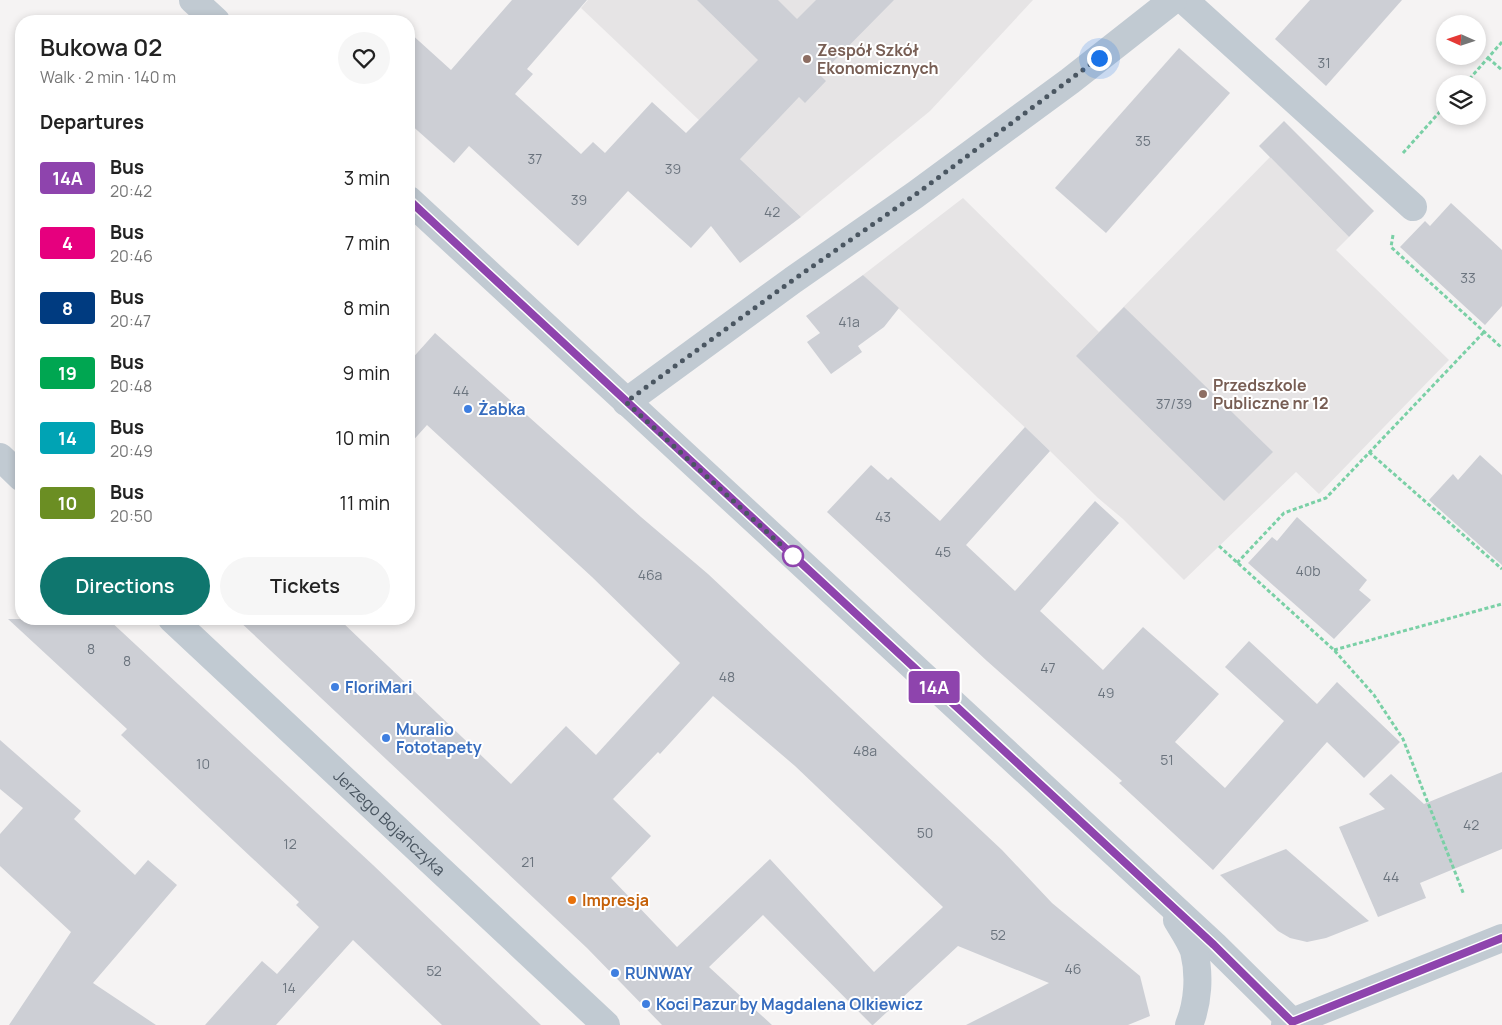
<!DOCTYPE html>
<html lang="en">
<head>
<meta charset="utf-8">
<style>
  :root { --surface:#fff; --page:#f6f6f6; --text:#222; --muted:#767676; --accent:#0f766e }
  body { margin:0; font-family:Manrope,sans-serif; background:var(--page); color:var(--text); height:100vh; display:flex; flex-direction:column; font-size:19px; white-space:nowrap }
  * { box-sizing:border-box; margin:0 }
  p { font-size:16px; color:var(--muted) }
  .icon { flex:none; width:28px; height:28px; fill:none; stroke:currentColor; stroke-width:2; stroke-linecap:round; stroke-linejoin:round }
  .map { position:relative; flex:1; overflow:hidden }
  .sheet { position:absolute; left:15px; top:15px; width:400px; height:610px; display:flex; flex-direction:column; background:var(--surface); border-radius:20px; box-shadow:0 2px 8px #0003 }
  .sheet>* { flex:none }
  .badge { padding:0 10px; border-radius:4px; font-size:18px; line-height:32px }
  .needle { width:32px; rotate:273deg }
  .buttons { position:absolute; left:1436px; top:15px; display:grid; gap:10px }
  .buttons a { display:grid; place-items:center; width:50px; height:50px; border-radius:50%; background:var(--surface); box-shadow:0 2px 8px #0003; font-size:25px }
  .you { position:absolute; width:25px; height:25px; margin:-12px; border:4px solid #fff; border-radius:50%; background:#1a73e8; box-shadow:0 0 0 8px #1a73e833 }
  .map>.badge { position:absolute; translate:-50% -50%; box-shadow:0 0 0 2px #fff }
  h2 { padding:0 25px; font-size:19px; line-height:45px }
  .round { display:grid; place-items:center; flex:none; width:52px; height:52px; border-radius:26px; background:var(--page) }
  .head { display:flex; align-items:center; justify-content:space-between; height:85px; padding:0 25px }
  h1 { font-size:24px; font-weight:600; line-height:38px }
  .primary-button { display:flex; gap:10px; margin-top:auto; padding:10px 25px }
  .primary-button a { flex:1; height:58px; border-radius:30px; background:var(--accent); color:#fff; font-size:20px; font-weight:600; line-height:58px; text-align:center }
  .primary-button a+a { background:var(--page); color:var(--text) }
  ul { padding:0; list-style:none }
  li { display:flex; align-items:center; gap:15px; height:65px; padding:0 25px }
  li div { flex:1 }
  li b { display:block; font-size:19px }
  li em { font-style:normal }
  li .badge { min-width:55px; font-weight:700; text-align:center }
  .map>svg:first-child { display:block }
  .education { fill:#e6e4e5 }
  .building { fill:#cdcfd5; fill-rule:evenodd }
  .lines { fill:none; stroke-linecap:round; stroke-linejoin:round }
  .path { stroke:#7ad0a6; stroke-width:3; stroke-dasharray:4 2.5; stroke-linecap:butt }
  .minor { stroke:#c1cad2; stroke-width:28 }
  .line-casing { stroke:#fff; stroke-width:11 }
  .line { stroke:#8e44ad; stroke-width:8 }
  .walk { stroke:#4a5661; stroke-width:5; stroke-dasharray:0 9 }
  .education-dot { fill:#8d6e63; stroke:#fff; stroke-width:2 }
  .shop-dot { fill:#3f7fe0; stroke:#fff; stroke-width:2 }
  .stop-dot { fill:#fff; stroke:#8e44ad; stroke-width:2.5 }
  .food-dot { fill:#e8710a; stroke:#fff; stroke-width:2 }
  .labels { text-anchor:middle; stroke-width:4; stroke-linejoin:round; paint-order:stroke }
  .number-label { font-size:14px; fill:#6b747e }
  .education-label { font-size:16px; font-weight:bold; fill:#785e54; stroke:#fff; text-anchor:start }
  .shop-label { font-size:16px; font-weight:bold; fill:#366cbe; stroke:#fff; text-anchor:start }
  .street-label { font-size:16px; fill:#4a5661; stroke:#fff }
  .food-label { font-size:16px; font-weight:bold; fill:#c56008; stroke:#fff; text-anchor:start }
</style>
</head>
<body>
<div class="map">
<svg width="1502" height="1025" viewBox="0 0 1502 1025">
  <rect width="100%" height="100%" fill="#f5f3f3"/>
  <!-- education -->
  <g class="education">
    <path d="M 588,0 L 1033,0 L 930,111 L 801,217 L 581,8 Z"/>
    <path d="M 1270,157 L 1349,237 L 1336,250 L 1449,360 L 1319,494 L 1296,472 L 1184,580 L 1123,519 L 1098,498 L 1050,451 L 863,275 L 963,198 L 1099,332 Z"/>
  </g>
  <!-- building -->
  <g class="building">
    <path d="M 512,0 L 587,0 L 527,69 L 533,74 L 515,94 L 581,154 L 593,142 L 605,153 L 652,102 L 686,133 L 758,60 L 697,0 L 778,0 L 797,19 L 816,0 L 894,0 L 820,75 L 826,81 L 805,103 L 799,97 L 740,159 L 801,217 L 740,263 L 711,226 L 691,248 L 628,191 L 578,246 L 469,146 L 454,163 L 409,123 L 409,32 L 451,70 Z"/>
    <path d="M 1310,0 L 1402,0 L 1326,86 L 1275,39 Z"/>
    <path d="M 1179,48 L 1230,93 L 1106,233 L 1055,188 Z"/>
    <path d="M 1284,121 L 1374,211 L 1349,237 L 1259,146 Z"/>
    <path d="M 1451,203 L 1502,250 L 1502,306 L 1485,325 L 1400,247 L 1425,221 L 1430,226 Z"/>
    <path d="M 863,275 L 899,308 L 884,327 L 858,346 L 862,352 L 831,374 L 807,342 L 820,333 L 806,316 Z"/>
    <path d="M 1124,307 L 1273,452 L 1224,501 L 1076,356 Z"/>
    <path d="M 435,333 L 641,517 L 708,574 L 1002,850 L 1052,903 L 1140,976 L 1150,1016 L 1128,1025 L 966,1025 L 1049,983 L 958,946 L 873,1025 L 872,1025 L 763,915 L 709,967 L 772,1025 L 662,1025 L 587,948 L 237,619 L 339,619 L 511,784 L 566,726 L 596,755 L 680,663 L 592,577 L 427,425 L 409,445 L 409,362 ZM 713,696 L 795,766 L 943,907 L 874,972 L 770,859 L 677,947 L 611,878 L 651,836 L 613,799 L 658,752 L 660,754 Z"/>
    <path d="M 1025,427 L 1050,451 L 966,545 L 1015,591 L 1095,501 L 1119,523 L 1040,611 L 1103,670 L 1143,627 L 1219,694 L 1175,742 L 1225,788 L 1284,721 L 1225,667 L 1249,641 L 1317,704 L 1337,682 L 1400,742 L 1364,778 L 1327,742 L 1213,870 L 1119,783 L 1122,781 L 987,661 L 827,512 L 871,465 L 888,480 L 891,477 L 940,521 Z"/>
    <path d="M 1480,455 L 1502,475 L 1502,565 L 1429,500 L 1453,474 L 1458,480 Z"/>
    <path d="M 1297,517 L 1367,580 L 1359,590 L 1371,600 L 1334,639 L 1248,563 L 1272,537 L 1277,541 Z"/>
    <path d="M 8,619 L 108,619 L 373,865 L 541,1025 L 442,1025 L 353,940 L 276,1025 L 205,1025 L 262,961 L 277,974 L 319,927 L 296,905 L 299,902 L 121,735 L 127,729 Z"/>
    <path d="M 0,740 L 81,811 L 74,819 L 135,875 L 148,860 L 177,885 L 93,983 L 156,1025 L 9,1025 L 71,932 L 0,866 L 0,834 L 23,808 L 0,789 Z"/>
    <path d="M 1502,772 L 1502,849 L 1420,883 L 1426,898 L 1378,917 L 1339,827 L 1385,809 L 1369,794 L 1391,774 L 1424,804 Z"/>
    <path d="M 1286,849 L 1369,921 L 1326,938 L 1307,942 L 1290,938 L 1278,931 L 1220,875 Z"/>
  </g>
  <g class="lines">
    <!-- path -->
    <g class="path">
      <path d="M 1488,58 L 1502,70"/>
      <path d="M 1465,84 L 1502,42"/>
      <path d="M 1403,153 L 1445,106"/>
      <path d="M 1393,235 L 1391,247 L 1502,348"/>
      <path d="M 1369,452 L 1502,569"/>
      <path d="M 1219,546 L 1334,650 L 1374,695 L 1403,739 L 1464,895"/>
      <path d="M 1237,563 L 1284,513 L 1326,498 L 1484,332"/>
      <path d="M 1334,650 L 1502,604"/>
    </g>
    <!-- minor -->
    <g class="minor">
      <path d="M 193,0 L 216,21"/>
      <path d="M 1184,0 L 1413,207"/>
      <path d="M 409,200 L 1214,945 L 1292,1022"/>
      <path d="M 626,402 L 793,280 L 915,195 L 1070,81 L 1173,0"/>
      <path d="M 0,457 L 21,477"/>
      <path id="s1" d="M 172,619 L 606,1025"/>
      <path d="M 1177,920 C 1183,930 1190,940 1194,951 C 1200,975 1198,1003 1189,1025"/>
      <path d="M 1285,1025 L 1502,938"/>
    </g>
  </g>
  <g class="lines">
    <defs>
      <path id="line" d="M 409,200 L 1214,945 L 1292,1022 L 1502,938"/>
    </defs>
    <!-- line casing -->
    <use href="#line" class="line-casing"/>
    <!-- line -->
    <use href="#line" class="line"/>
    <!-- walk -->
    <path class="walk" d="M 793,556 L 626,402 L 793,280 L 915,195 L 1099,58"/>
  </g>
  <!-- markers -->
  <g class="education-dot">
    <circle cx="807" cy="59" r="5"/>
    <circle cx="1203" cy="394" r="5"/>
  </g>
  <g class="shop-dot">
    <circle cx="468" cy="409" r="5"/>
    <circle cx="335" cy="687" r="5"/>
    <circle cx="386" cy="738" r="5"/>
    <circle cx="615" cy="973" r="5"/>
    <circle cx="646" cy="1004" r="5"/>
  </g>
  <circle class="stop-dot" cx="793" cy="556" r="10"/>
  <circle class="food-dot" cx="572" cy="900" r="5"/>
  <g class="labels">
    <!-- number labels -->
    <g class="number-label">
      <text x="1324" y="68">31</text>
      <text x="1143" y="146">35</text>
      <text x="535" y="164">37</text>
      <text x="673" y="174">39</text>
      <text x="579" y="205">39</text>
      <text x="772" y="217">42</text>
      <text x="1468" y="283">33</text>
      <text x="849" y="327">41a</text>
      <text x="461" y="396">44</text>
      <text x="1174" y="409">37/39</text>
      <text x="883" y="522">43</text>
      <text x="943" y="557">45</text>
      <text x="1308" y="576">40b</text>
      <text x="650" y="580">46a</text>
      <text x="91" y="654">8</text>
      <text x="127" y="666">8</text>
      <text x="1048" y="673">47</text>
      <text x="727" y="682">48</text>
      <text x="1106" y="698">49</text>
      <text x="865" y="756">48a</text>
      <text x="1167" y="765">51</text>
      <text x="203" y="769">10</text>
      <text x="1471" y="830">42</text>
      <text x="925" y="838">50</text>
      <text x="290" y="849">12</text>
      <text x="528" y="867">21</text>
      <text x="1391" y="882">44</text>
      <text x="998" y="940">52</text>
      <text x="1073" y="974">46</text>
      <text x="434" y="976">52</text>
      <text x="289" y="993">14</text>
    </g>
    <!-- education labels -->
    <g class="education-label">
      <text x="817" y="56">Zespół Szkół<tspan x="817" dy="18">Ekonomicznych</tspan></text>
      <text x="1213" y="391">Przedszkole<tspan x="1213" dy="18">Publiczne nr 12</tspan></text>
    </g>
    <!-- shop labels -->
    <g class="shop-label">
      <text x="478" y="415">Żabka</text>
      <text x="345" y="693">FloriMari</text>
      <text x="396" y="735">Muralio<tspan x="396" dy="18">Fototapety</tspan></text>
      <text x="625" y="979">RUNWAY</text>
      <text x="656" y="1010">Koci Pazur by Magdalena Olkiewicz</text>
    </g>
    <!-- street labels -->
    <g class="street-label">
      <text dy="6" stroke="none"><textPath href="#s1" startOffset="298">Jerzego Bojańczyka</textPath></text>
    </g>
    <!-- food labels -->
    <g class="food-label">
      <text x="582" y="906">Impresja</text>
    </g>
  </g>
</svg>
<div class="buttons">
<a><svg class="needle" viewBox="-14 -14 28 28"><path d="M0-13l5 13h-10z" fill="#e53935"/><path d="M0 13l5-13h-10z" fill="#767676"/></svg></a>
<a><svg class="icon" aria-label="layers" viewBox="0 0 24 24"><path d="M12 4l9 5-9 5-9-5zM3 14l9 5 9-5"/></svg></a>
</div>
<div class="you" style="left:1099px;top:58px"></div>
<b class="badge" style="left:934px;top:687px;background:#8e44ad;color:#fff">14A</b>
<section class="sheet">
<div class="head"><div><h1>Bukowa 02</h1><p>Walk · 2 min · 140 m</p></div><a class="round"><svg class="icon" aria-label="heart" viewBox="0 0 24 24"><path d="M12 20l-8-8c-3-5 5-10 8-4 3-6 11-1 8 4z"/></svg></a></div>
<h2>Departures</h2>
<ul>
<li><span class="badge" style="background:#8e44ad;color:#fff">14A</span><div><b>Bus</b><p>20:42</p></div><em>3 min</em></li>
<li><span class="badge" style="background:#e6007e;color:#fff">4</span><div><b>Bus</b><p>20:46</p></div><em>7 min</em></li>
<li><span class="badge" style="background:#003b80;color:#fff">8</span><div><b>Bus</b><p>20:47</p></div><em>8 min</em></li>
<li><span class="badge" style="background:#00a651;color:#fff">19</span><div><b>Bus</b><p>20:48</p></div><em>9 min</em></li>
<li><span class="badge" style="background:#00a3b4;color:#fff">14</span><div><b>Bus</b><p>20:49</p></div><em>10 min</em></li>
<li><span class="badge" style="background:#6b8e23;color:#fff">10</span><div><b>Bus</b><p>20:50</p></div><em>11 min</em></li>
</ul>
<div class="primary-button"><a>Directions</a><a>Tickets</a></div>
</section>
</div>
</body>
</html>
